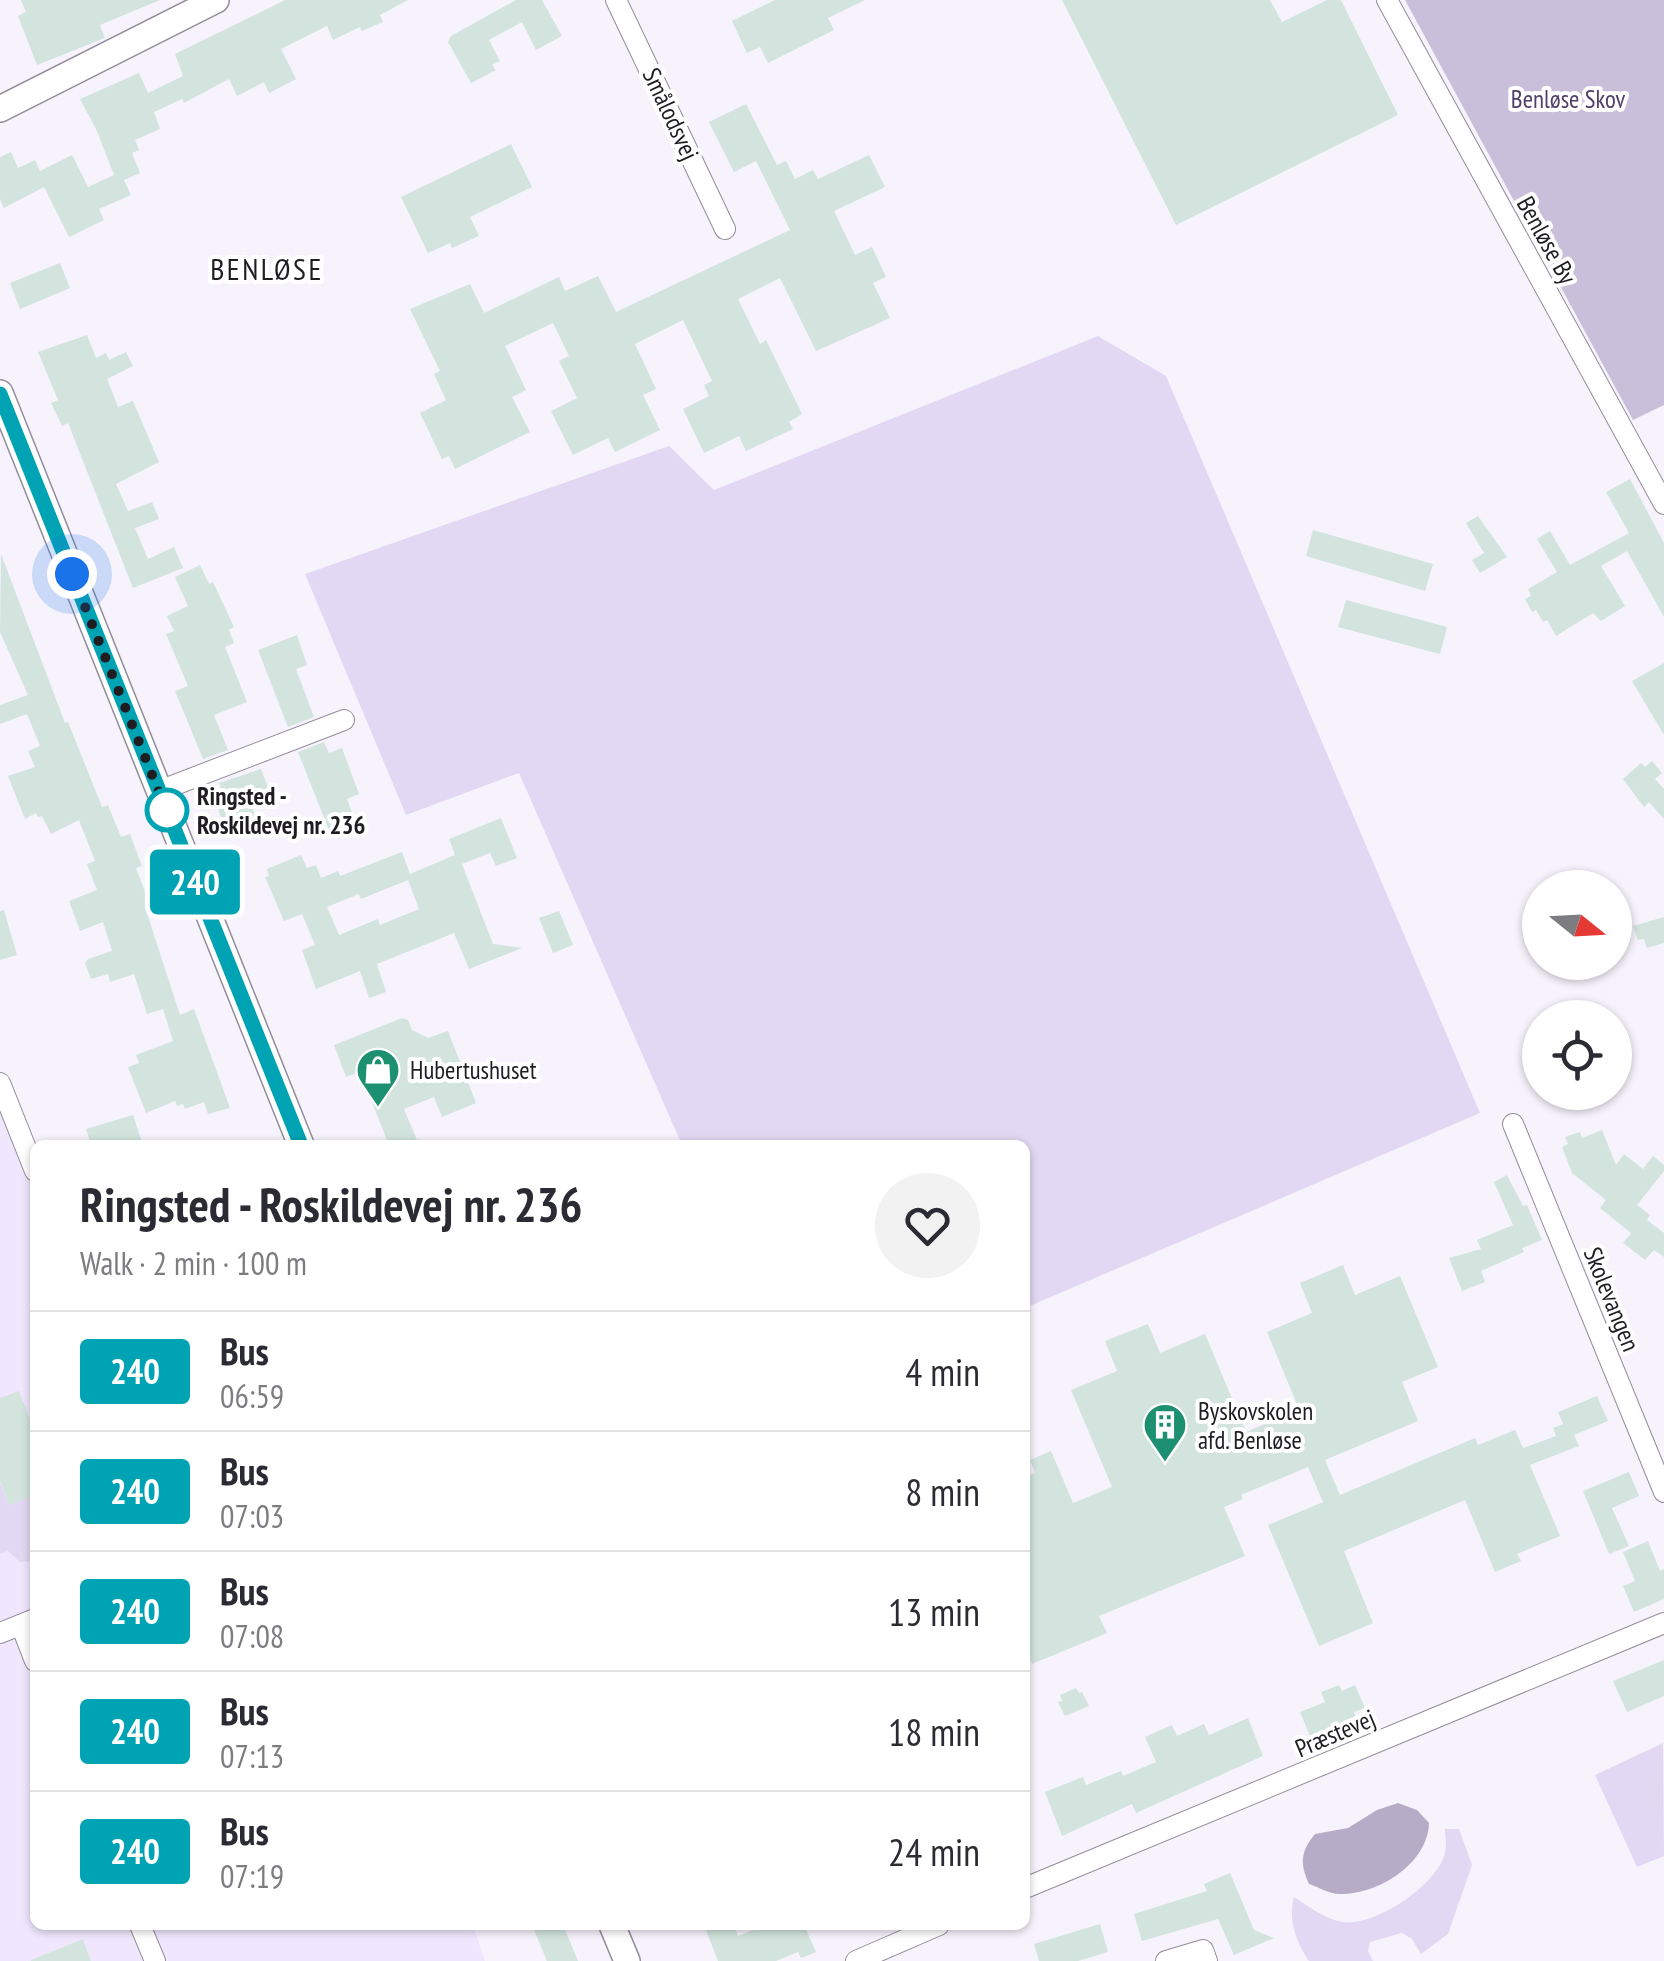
<!DOCTYPE html>
<html lang="en">
<head>
<meta charset="utf-8">
<style>
  :root { --surface:#fff; --page:#f2f2f3; --text:#2b2b33; --muted:#7c7c81; --line:#e1e1e2 }
  body { margin:0; font-family:"PT Sans Narrow",sans-serif; background:var(--page); color:var(--text); height:100vh; display:flex; flex-direction:column; font-size:38px; white-space:nowrap }
  * { box-sizing:border-box; margin:0 }
  p { font-size:32px; color:var(--muted) }
  .icon { flex:none; width:55px; height:55px; fill:none; stroke:currentColor; stroke-width:2; stroke-linecap:round; stroke-linejoin:round }
  .map { position:relative; flex:1; overflow:hidden }
  .details { position:absolute; left:30px; top:1140px; width:1000px; height:790px; display:flex; flex-direction:column; background:var(--surface); border-radius:15px; box-shadow:0 2px 8px #0004 }
  .details>* { flex:none }
  .badge { padding:0 20px; border-radius:8px; font-size:35px; line-height:65px }
  .needle { width:65px; rotate:108deg }
  .buttons { position:absolute; left:1522px; top:870px; display:grid; gap:20px }
  .buttons a { display:grid; place-items:center; width:110px; height:110px; border-radius:50%; background:var(--surface); box-shadow:0 2px 8px #0004; font-size:50px }
  .you { position:absolute; width:50px; height:50px; margin:-25px; border:8px solid #fff; border-radius:50%; background:#1a73e8; box-shadow:0 0 0 15px #1a73e833 }
  .map>.badge { position:absolute; translate:-50% -50%; box-shadow:0 0 0 5px #fff }
  .round { display:grid; place-items:center; flex:none; width:105px; height:105px; border-radius:52px; background:var(--page) }
  .summary { display:flex; align-items:center; justify-content:space-between; height:170px; padding:0 50px }
  h1 { font-size:48px; font-weight:600; line-height:75px }
  ul { padding:0; list-style:none }
  li { display:flex; align-items:center; gap:30px; height:120px; padding:0 50px; border-top:2px solid var(--line) }
  li div { flex:1 }
  li b { display:block; font-size:38px }
  li em { font-style:normal }
  li .badge { min-width:110px; font-weight:700; text-align:center }
  .map>svg:first-child { display:block }
  .built { fill:#f0e7fe }
  .green { fill:#e3d8f3 }
  .forest { fill:#cabfda }
  .water { fill:#b6acc7 }
  .building { fill:#d2e4dd; fill-rule:evenodd }
  .lines { fill:none; stroke-linecap:round; stroke-linejoin:round }
  .minor-casing { stroke:#928c9b; stroke-width:22 }
  .tertiary-casing { stroke:#928c9b; stroke-width:28 }
  .minor { stroke:#fff; stroke-width:20 }
  .tertiary { stroke:#fff; stroke-width:25 }
  .line-casing { stroke:#fff; stroke-width:22 }
  .line { stroke:#00a3b4; stroke-width:15 }
  .walk { stroke:#1f1d22; stroke-width:10; stroke-dasharray:0 18 }
  .stop-dot { fill:#fff; stroke:#00a3b4; stroke-width:5 }
  .labels { text-anchor:middle; stroke-width:8; stroke-linejoin:round; paint-order:stroke }
  .park-label { font-size:25px; fill:#503f68; stroke:#fff }
  .street-label { font-size:25px; fill:#1f1d22; stroke:#fff }
  .stop-label { font-size:25px; font-weight:bold; fill:#1f1d22; stroke:#fff; text-anchor:start }
  .poi-label { font-size:25px; fill:#1f1d22; stroke:#fff; text-anchor:start }
  .quarter-label { font-size:30px; letter-spacing:2.5px; fill:#1f1d22; stroke:#fff }
</style>
</head>
<body>
<div class="map">
<svg width="1664" height="1961" viewBox="0 0 1664 1961">
  <rect width="100%" height="100%" fill="#f7f3fd"/>
  <!-- built -->
  <path class="built" d="M 0,1079 L 35,1177 L 35,1925 L 473,1925 L 485,1961 L 0,1961 Z"/>
  <!-- green -->
  <g class="green">
    <path d="M 1098,336 L 1166,376 L 1480,1113 L 1025,1308 L 1025,1145 L 682,1145 L 519,773 L 406,815 L 305,574 L 669,446 L 714,490 Z"/>
    <path d="M 0,1483 L 9,1505 L 35,1495 L 35,1561 L 20,1562 L 8,1551 L 0,1554 Z"/>
    <path d="M 1663,1743 L 1664,1856 L 1637,1867 L 1595,1775 Z"/>
    <path d="M 1445,1829 L 1459,1829 L 1472,1865 L 1448,1934 L 1421,1954 L 1412,1939 L 1402,1933 L 1370,1942 L 1368,1951 L 1373,1961 L 1309,1961 C 1296,1941 1288,1921 1294,1897 C 1308,1906 1326,1920 1344,1922 C 1376,1926 1437,1885 1445,1853 C 1447,1847 1445,1836 1445,1829 Z"/>
  </g>
  <!-- forest -->
  <path class="forest" d="M 1405,0 L 1664,0 L 1664,405 L 1633,420 Z"/>
  <!-- water -->
  <path class="water" d="M 1398,1803 L 1417,1810 L 1429,1823 C 1428,1863 1379,1895 1339,1894 C 1330,1894 1318,1887 1309,1884 C 1300,1864 1300,1852 1315,1834 L 1348,1828 L 1377,1810 Z"/>
  <!-- building -->
  <g class="building">
    <path d="M 21,0 L 160,0 L 100,25 L 105,38 L 37,65 L 18,16 L 26,12 Z"/>
    <path d="M 285,0 L 408,0 L 380,15 L 383,22 L 362,31 L 360,27 L 333,40 L 327,26 L 281,49 L 296,79 L 269,93 L 264,82 L 237,96 L 229,79 L 184,103 L 182,99 L 154,112 L 160,129 L 135,140 L 139,150 L 132,153 L 140,173 L 124,180 L 131,195 L 99,209 L 104,220 L 69,237 L 44,187 L 4,208 L 0,199 L 0,157 L 11,152 L 18,168 L 35,160 L 40,171 L 72,155 L 88,187 L 114,175 L 96,129 L 80,99 L 139,73 L 148,93 L 183,76 L 175,54 Z"/>
    <path d="M 516,0 L 542,0 L 562,36 L 536,50 L 522,22 L 489,40 L 500,61 L 492,65 L 496,70 L 471,83 L 448,42 L 451,36 Z"/>
    <path d="M 775,0 L 865,0 L 828,18 L 834,30 L 768,63 L 760,47 L 747,53 L 732,21 Z"/>
    <path d="M 1062,0 L 1270,0 L 1282,22 L 1327,0 L 1341,0 L 1398,115 L 1176,225 Z"/>
    <path d="M 746,104 L 777,165 L 786,161 L 795,179 L 813,170 L 818,179 L 869,155 L 885,187 L 834,211 L 855,255 L 872,247 L 886,277 L 873,283 L 890,318 L 816,351 L 780,278 L 738,299 L 760,344 L 766,340 L 802,414 L 789,422 L 793,429 L 746,451 L 739,436 L 704,453 L 683,409 L 709,396 L 704,385 L 712,381 L 683,320 L 635,344 L 656,389 L 643,395 L 660,430 L 615,452 L 608,438 L 573,455 L 551,411 L 577,398 L 559,361 L 569,356 L 553,323 L 505,346 L 526,390 L 512,397 L 530,432 L 455,469 L 449,456 L 442,459 L 420,413 L 446,400 L 434,374 L 440,371 L 410,309 L 470,284 L 484,313 L 559,277 L 565,291 L 598,276 L 616,312 L 790,230 L 756,161 L 734,172 L 709,122 Z"/>
    <path d="M 511,144 L 532,187 L 470,217 L 479,236 L 452,248 L 450,243 L 428,253 L 401,197 Z"/>
    <path d="M 60,263 L 70,288 L 20,309 L 10,283 Z"/>
    <path d="M 87,335 L 96,358 L 106,353 L 109,360 L 126,352 L 133,366 L 107,379 L 118,407 L 133,401 L 159,462 L 116,484 L 128,511 L 152,502 L 159,519 L 135,528 L 148,559 L 174,547 L 183,568 L 133,588 L 68,423 L 62,426 L 51,403 L 58,400 L 38,352 Z"/>
    <path d="M 1630,479 L 1664,543 L 1664,617 L 1627,551 L 1601,566 L 1625,606 L 1601,621 L 1593,613 L 1556,636 L 1547,620 L 1543,622 L 1536,610 L 1532,612 L 1525,599 L 1531,596 L 1528,589 L 1557,572 L 1537,539 L 1550,531 L 1570,565 L 1629,533 L 1606,492 Z"/>
    <path d="M 1478,516 L 1507,557 L 1480,573 L 1472,560 L 1484,553 L 1466,523 Z"/>
    <path d="M 1313,530 L 1433,564 L 1425,591 L 1306,556 Z"/>
    <path d="M 1,554 L 65,723 L 68,722 L 102,807 L 108,805 L 121,837 L 130,834 L 142,866 L 136,868 L 150,905 L 145,907 L 180,1015 L 194,1009 L 230,1108 L 208,1114 L 204,1102 L 185,1109 L 183,1104 L 177,1106 L 175,1101 L 146,1113 L 128,1067 L 139,1063 L 136,1055 L 173,1041 L 163,1009 L 147,1014 L 134,974 L 110,982 L 108,974 L 91,979 L 85,963 L 88,959 L 112,951 L 103,922 L 80,931 L 69,901 L 97,890 L 87,864 L 95,861 L 79,820 L 51,834 L 42,816 L 38,817 L 36,813 L 25,819 L 8,776 L 35,767 L 28,751 L 40,746 L 27,714 L 0,724 L 0,705 L 28,695 L 0,632 Z"/>
    <path d="M 200,565 L 209,584 L 213,582 L 234,627 L 229,630 L 234,643 L 225,647 L 247,702 L 214,715 L 228,750 L 203,759 L 175,691 L 188,686 L 166,634 L 174,631 L 167,616 L 188,606 L 175,577 Z"/>
    <path d="M 1346,600 L 1447,627 L 1440,654 L 1338,627 Z"/>
    <path d="M 297,635 L 307,665 L 296,669 L 314,717 L 288,727 L 258,650 Z"/>
    <path d="M 1664,663 L 1664,735 L 1632,681 Z"/>
    <path d="M 324,742 L 329,753 L 342,748 L 359,794 L 347,799 L 355,820 L 329,830 L 298,752 Z"/>
    <path d="M 1652,761 L 1662,773 L 1655,779 L 1664,789 L 1664,819 L 1649,802 L 1644,807 L 1623,779 L 1641,763 L 1645,767 Z"/>
    <path d="M 261,769 L 270,793 L 250,801 L 258,823 L 231,834 L 225,819 L 221,818 L 213,791 L 221,787 L 219,783 Z"/>
    <path d="M 501,818 L 517,858 L 496,866 L 490,853 L 462,864 L 493,944 L 522,948 L 469,969 L 454,933 L 377,964 L 386,992 L 369,998 L 360,971 L 316,989 L 302,950 L 315,945 L 302,914 L 284,921 L 265,877 L 269,876 L 267,869 L 301,855 L 307,868 L 316,865 L 321,878 L 338,871 L 340,876 L 402,852 L 410,874 L 455,855 L 449,839 ZM 408,880 L 419,909 L 380,925 L 378,919 L 339,935 L 327,907 L 359,894 L 361,899 Z"/>
    <path d="M 4,910 L 17,955 L 0,960 L 0,911 Z"/>
    <path d="M 559,911 L 573,945 L 553,953 L 539,918 Z"/>
    <path d="M 1664,917 L 1664,943 L 1647,948 L 1644,939 L 1638,940 L 1633,926 Z"/>
    <path d="M 402,1018 L 408,1020 L 412,1030 L 428,1038 L 448,1031 L 476,1103 L 442,1117 L 434,1097 L 404,1109 L 419,1145 L 389,1145 L 360,1072 L 346,1077 L 334,1045 Z"/>
    <path d="M 133,1115 L 143,1145 L 91,1145 L 86,1129 Z"/>
    <path d="M 1602,1130 L 1616,1165 L 1624,1154 L 1643,1169 L 1653,1156 L 1664,1165 L 1664,1171 L 1637,1205 L 1650,1215 L 1647,1220 L 1664,1233 L 1664,1257 L 1654,1250 L 1645,1260 L 1623,1243 L 1631,1233 L 1600,1208 L 1606,1200 L 1572,1173 L 1562,1147 L 1568,1144 L 1565,1137 L 1580,1132 L 1582,1138 Z"/>
    <path d="M 1507,1175 L 1523,1206 L 1527,1205 L 1542,1240 L 1522,1248 L 1524,1252 L 1481,1271 L 1485,1282 L 1462,1291 L 1449,1258 L 1481,1249 L 1477,1240 L 1513,1225 L 1494,1182 Z"/>
    <path d="M 1343,1265 L 1355,1295 L 1400,1276 L 1438,1367 L 1402,1382 L 1418,1421 L 1325,1460 L 1340,1495 L 1475,1438 L 1478,1445 L 1515,1430 L 1523,1448 L 1556,1436 L 1553,1428 L 1563,1424 L 1558,1412 L 1597,1396 L 1608,1421 L 1574,1435 L 1579,1446 L 1530,1465 L 1560,1536 L 1517,1554 L 1521,1561 L 1495,1572 L 1465,1500 L 1344,1551 L 1373,1623 L 1319,1646 L 1268,1525 L 1323,1502 L 1308,1467 L 1241,1495 L 1243,1499 L 1224,1507 L 1245,1556 L 1099,1616 L 1107,1633 L 1032,1664 L 1025,1646 L 1025,1477 L 1035,1473 L 1030,1460 L 1051,1451 L 1073,1503 L 1112,1487 L 1071,1390 L 1117,1371 L 1105,1341 L 1148,1324 L 1160,1353 L 1205,1334 L 1246,1432 L 1299,1409 L 1267,1332 L 1312,1313 L 1300,1283 Z"/>
    <path d="M 19,1391 L 35,1432 L 35,1495 L 9,1505 L 0,1481 L 0,1398 Z"/>
    <path d="M 1629,1472 L 1639,1496 L 1612,1508 L 1629,1546 L 1609,1554 L 1583,1491 Z"/>
    <path d="M 1648,1541 L 1660,1571 L 1664,1569 L 1664,1599 L 1634,1612 L 1623,1586 L 1635,1581 L 1623,1552 Z"/>
    <path d="M 1664,1660 L 1664,1696 L 1627,1712 L 1613,1681 Z"/>
    <path d="M 1339,1685 L 1342,1691 L 1355,1685 L 1365,1708 L 1354,1712 L 1356,1716 L 1310,1736 L 1300,1712 L 1325,1702 L 1321,1692 Z"/>
    <path d="M 1076,1688 L 1079,1693 L 1082,1692 L 1089,1706 L 1065,1716 L 1058,1702 L 1062,1701 L 1060,1695 Z"/>
    <path d="M 1248,1718 L 1263,1756 L 1136,1813 L 1132,1804 L 1062,1836 L 1045,1792 L 1083,1777 L 1086,1785 L 1121,1771 L 1123,1776 L 1156,1762 L 1145,1737 L 1172,1725 L 1177,1736 L 1204,1724 L 1209,1735 Z"/>
    <path d="M 1230,1873 L 1254,1930 L 1274,1938 L 1234,1955 L 1218,1919 L 1142,1941 L 1134,1914 L 1207,1891 L 1204,1884 Z"/>
    <path d="M 1100,1924 L 1108,1952 L 1078,1961 L 1039,1961 L 1034,1944 Z"/>
    <path d="M 547,1925 L 563,1925 L 578,1961 L 547,1961 L 534,1930 Z"/>
    <path d="M 704,1925 L 734,1925 L 738,1936 L 766,1925 L 804,1925 L 816,1952 L 801,1958 L 798,1952 L 776,1961 L 718,1961 Z"/>
    <path d="M 83,1939 L 91,1961 L 31,1961 L 31,1960 Z"/>
  </g>
  <g class="lines">
    <defs>
      <g id="minor">
        <path d="M 616,0 L 725,229"/>
        <path d="M 1387,0 L 1664,504"/>
        <path d="M 159,791 L 344,720"/>
        <path d="M 0,1083 L 35,1171"/>
        <path d="M 1513,1124 L 1664,1492"/>
        <path d="M 21,1625 L 35,1661"/>
        <path d="M 0,1633 L 35,1619"/>
        <path d="M 1025,1888 L 1664,1623"/>
        <path d="M 140,1925 L 155,1961"/>
        <path d="M 856,1961 L 939,1925"/>
        <path d="M 1166,1961 L 1203,1950 L 1207,1961"/>
      </g>
      <g id="tertiary">
        <path d="M 0,109 L 216,0"/>
        <path d="M 0,393 L 301,1145"/>
        <path d="M 612,1925 L 627,1961"/>
      </g>
    </defs>
    <!-- minor casing -->
    <use href="#minor" class="minor-casing"/>
    <!-- tertiary casing -->
    <use href="#tertiary" class="tertiary-casing"/>
    <!-- minor -->
    <use href="#minor" class="minor"/>
    <!-- tertiary -->
    <use href="#tertiary" class="tertiary"/>
  </g>
  <g class="lines">
    <defs>
      <path id="line" d="M 0,394 L 301,1145"/>
    </defs>
    <!-- line casing -->
    <use href="#line" class="line-casing"/>
    <!-- line -->
    <use href="#line" class="line"/>
    <!-- walk -->
    <path class="walk" d="M 72,574 L 172,825 L 167,810"/>
  </g>
  <!-- icons -->
  <defs>
    <symbol id="shop-pin" viewBox="-11 -11 22 30"><path d="M0 17L-7.5 6A9.5 9.5 0 1 1 7.5 6Z" fill="#1d9072" stroke="#fff"/><path d="M-5-2.5h2.3a2.7 3.5 0 0 1 5.4 0H5L5.5 6h-11ZM-1.5-2.5h3a1.5 2.3 0 0 0-3 0Z" fill="#fff"/></symbol>
    <symbol id="building-pin" viewBox="-11 -11 22 30"><path d="M0 17L-7.5 6A9.5 9.5 0 1 1 7.5 6Z" fill="#1d9072" stroke="#fff"/><path d="M-4-6H4V6H1V3H-1V6H-4ZM-2.5-4.3h1.7v1.8h-1.7ZM.8-4.3h1.7v1.8H.8ZM-2.5-1h1.7V.8h-1.7ZM.8-1h1.7V.8H.8Z" fill="#fff"/></symbol>
  </defs>
  <g fill-rule="evenodd">
    <use href="#shop-pin" x="353" y="1045" width="50" height="68"/>
    <use href="#building-pin" x="1140" y="1400" width="50" height="68"/>
  </g>
  <!-- markers -->
  <circle class="stop-dot" cx="167" cy="810" r="20"/>
  <g class="labels">
    <!-- park labels -->
    <g class="park-label">
      <text x="1568" y="108">Benløse Skov</text>
    </g>
    <!-- street labels -->
    <g class="street-label">
      <text transform="translate(671 114) rotate(65)" y="9">Smålodsvej</text>
      <text transform="translate(1547 240) rotate(61)" y="9">Benløse By</text>
      <text transform="translate(1612 1299) rotate(68)" y="9">Skolevangen</text>
      <text transform="translate(1335 1733) rotate(-23)" y="9">Præstevej</text>
    </g>
    <!-- stop labels -->
    <g class="stop-label">
      <text x="197" y="805">Ringsted -<tspan x="197" dy="29">Roskildevej nr. 236</tspan></text>
    </g>
    <!-- poi labels -->
    <g class="poi-label">
      <text x="410" y="1079">Hubertushuset</text>
      <text x="1198" y="1420">Byskovskolen<tspan x="1198" dy="29">afd. Benløse</tspan></text>
    </g>
    <!-- quarter labels -->
    <g class="quarter-label">
      <text x="267" y="280">BENLØSE</text>
    </g>
  </g>
</svg>
<div class="buttons">
<a><svg class="needle" viewBox="-14 -14 28 28"><path d="M0-13l5 13h-10z" fill="#e53935"/><path d="M0 13l5-13h-10z" fill="#7c7c81"/></svg></a>
<a><svg class="icon" aria-label="locate" viewBox="0 0 24 24"><circle cx="12" cy="12" r="6"/><path d="M12 2v4M12 18v4M2 12h4M18 12h4"/></svg></a>
</div>
<div class="you" style="left:72px;top:574px"></div>
<b class="badge" style="left:195px;top:882px;background:#00a3b4;color:#fff">240</b>
<section class="details">
<div class="summary"><div><h1>Ringsted - Roskildevej nr. 236</h1><p>Walk · 2 min · 100 m</p></div><a class="round"><svg class="icon" aria-label="heart" viewBox="0 0 24 24"><path d="M12 20l-8-8c-3-5 5-10 8-4 3-6 11-1 8 4z"/></svg></a></div>
<ul>
<li><span class="badge" style="background:#00a3b4;color:#fff">240</span><div><b>Bus</b><p>06:59</p></div><em>4 min</em></li>
<li><span class="badge" style="background:#00a3b4;color:#fff">240</span><div><b>Bus</b><p>07:03</p></div><em>8 min</em></li>
<li><span class="badge" style="background:#00a3b4;color:#fff">240</span><div><b>Bus</b><p>07:08</p></div><em>13 min</em></li>
<li><span class="badge" style="background:#00a3b4;color:#fff">240</span><div><b>Bus</b><p>07:13</p></div><em>18 min</em></li>
<li><span class="badge" style="background:#00a3b4;color:#fff">240</span><div><b>Bus</b><p>07:19</p></div><em>24 min</em></li>
</ul>
</section>
</div>
</body>
</html>
